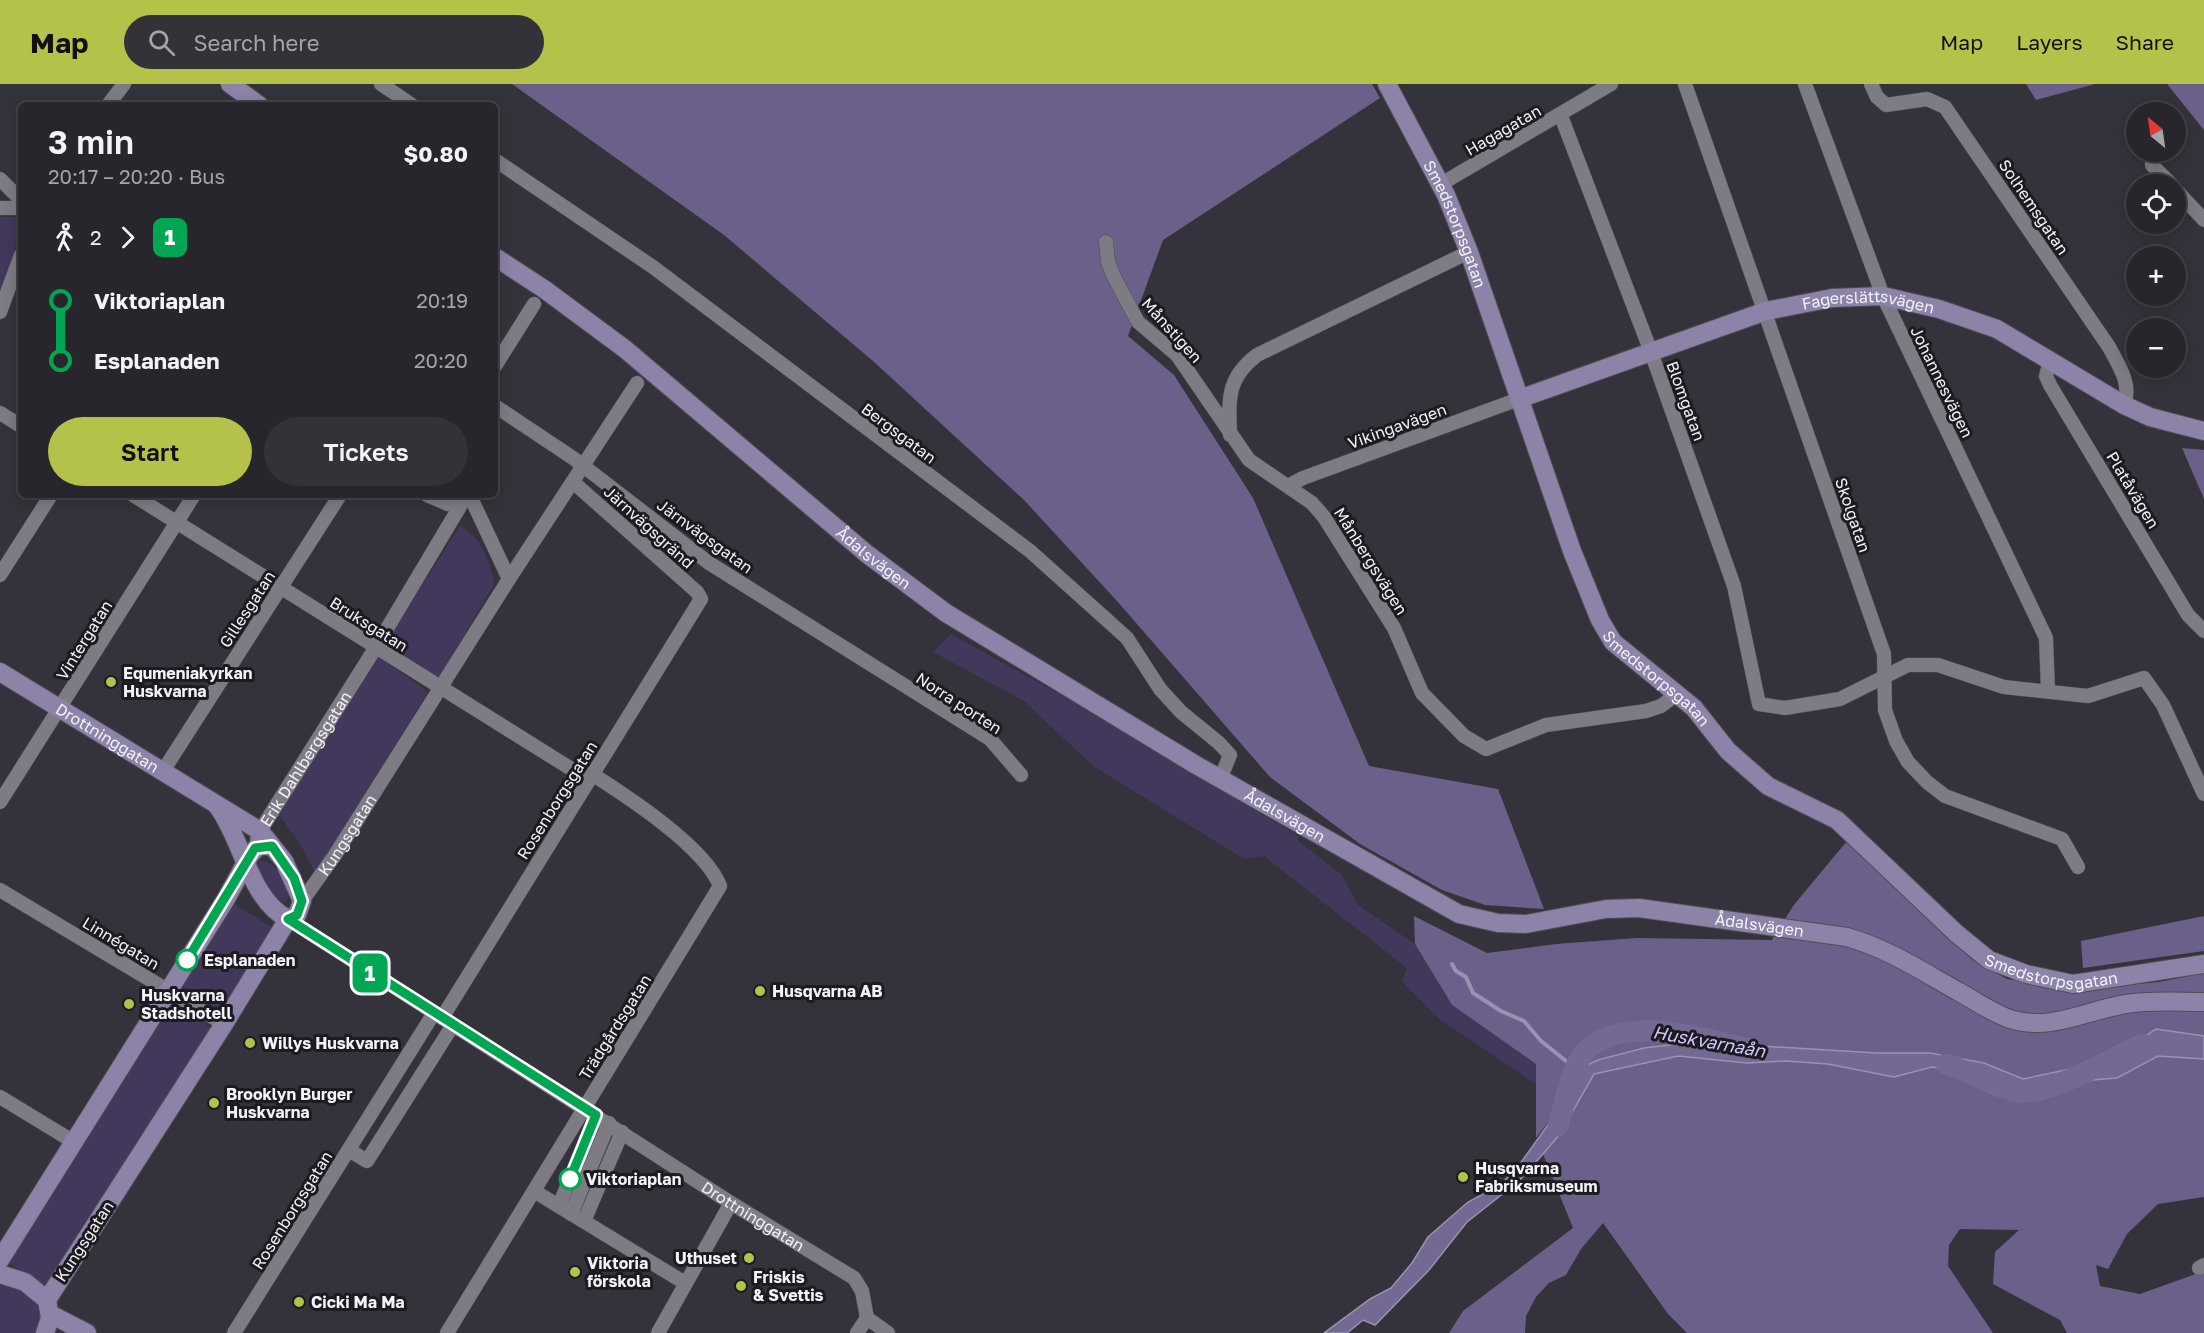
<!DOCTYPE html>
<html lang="en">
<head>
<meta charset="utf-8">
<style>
  :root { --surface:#27262c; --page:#333238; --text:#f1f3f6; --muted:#a4a5a9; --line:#434348; --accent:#b4c24a }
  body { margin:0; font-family:"Golos Text",sans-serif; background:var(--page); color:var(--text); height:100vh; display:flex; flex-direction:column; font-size:22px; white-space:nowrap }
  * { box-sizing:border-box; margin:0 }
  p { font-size:20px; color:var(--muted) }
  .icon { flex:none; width:33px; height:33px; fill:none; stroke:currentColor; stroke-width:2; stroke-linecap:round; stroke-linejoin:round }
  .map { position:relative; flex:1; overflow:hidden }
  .sheet { position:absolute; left:18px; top:18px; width:480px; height:396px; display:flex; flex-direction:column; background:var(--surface); border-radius:9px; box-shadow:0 3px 15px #0003,0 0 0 2px var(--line) }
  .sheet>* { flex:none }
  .badge { padding:0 12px; border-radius:9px; font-size:21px; line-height:39px }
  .needle { width:39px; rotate:331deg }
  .controls { position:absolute; left:2126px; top:18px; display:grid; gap:12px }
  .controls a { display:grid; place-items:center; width:60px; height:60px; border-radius:50%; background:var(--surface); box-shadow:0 3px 15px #0003,0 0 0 2px var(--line); font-size:30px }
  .map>.badge { position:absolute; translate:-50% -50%; box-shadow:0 0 0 3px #fff }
  .legs { display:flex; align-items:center; gap:9px; height:66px; padding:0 30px; font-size:20px }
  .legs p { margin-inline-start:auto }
  .overview { display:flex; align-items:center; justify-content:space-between; height:102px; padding:0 30px }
  h1 { font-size:33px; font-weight:600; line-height:45px }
  .button { display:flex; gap:12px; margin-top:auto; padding:12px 30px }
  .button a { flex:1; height:69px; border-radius:36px; background:var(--accent); color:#111; font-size:24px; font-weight:600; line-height:69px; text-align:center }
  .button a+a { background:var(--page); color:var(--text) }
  ul { padding:0 30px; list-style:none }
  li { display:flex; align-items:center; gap:21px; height:60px; font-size:22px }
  li i { display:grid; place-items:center; width:9px; height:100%; margin:0 8px; background:currentColor }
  li i::after { content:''; width:15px; height:15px; margin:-8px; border:4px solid; border-radius:50%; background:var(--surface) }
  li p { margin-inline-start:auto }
  li:first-child i { background:linear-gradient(#0000 50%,currentColor 0) }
  li:last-child i { background:linear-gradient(currentColor 50%,#0000 0) }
  header { display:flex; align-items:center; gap:36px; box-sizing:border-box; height:84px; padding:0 30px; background:var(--accent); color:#111 }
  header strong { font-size:28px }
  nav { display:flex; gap:33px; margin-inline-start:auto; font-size:21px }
  .search { width:420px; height:54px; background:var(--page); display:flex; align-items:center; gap:15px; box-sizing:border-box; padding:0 21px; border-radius:33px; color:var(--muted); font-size:22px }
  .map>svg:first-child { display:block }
  .green { fill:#41385b }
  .forest { fill:#6a6089 }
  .water { fill:#736993; stroke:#9992b1; stroke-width:1.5 }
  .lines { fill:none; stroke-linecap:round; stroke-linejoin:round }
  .stream { stroke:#9992b1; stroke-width:4 }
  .river { stroke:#736993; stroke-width:21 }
  .street-casing { stroke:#504e55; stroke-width:15 }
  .secondary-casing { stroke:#504e55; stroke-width:20 }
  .street { stroke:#7d7b84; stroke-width:14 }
  .secondary { stroke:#8d83a8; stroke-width:18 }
  .line-1-casing { stroke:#fff; stroke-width:14 }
  .line-1 { stroke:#00a651; stroke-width:9 }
  .poi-dot { fill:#b4c24a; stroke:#1c1b1f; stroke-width:2 }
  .stop-1-dot { fill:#fff; stroke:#00a651; stroke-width:3 }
  .labels { text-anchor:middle; stroke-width:6; stroke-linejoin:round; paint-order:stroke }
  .street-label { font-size:16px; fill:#f3f2f8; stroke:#1c1b1f }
  .poi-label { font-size:16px; font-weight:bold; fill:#f3f2f8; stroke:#1c1b1f; text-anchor:start }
  .stop-label { font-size:16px; font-weight:bold; fill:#f3f2f8; stroke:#1c1b1f; text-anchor:start }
  .water-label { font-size:18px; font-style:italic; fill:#d3c7fd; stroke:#1c1b1f }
</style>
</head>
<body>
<header>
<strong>Map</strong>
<div class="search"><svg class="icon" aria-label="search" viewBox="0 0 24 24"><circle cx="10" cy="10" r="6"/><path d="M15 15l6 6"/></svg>Search here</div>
<nav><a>Map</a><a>Layers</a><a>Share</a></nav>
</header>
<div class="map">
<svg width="2204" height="1249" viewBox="0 0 2204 1249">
  <rect width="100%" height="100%" fill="#34333b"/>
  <!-- green -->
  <g class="green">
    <path d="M 0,133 L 20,133 L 14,170 L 0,209 Z"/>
    <path d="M 460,442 C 484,455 487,474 495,498 L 439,595 L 385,559 Z"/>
    <path d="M 951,550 L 1084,624 L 1298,752 L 1298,757 L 1341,790 L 1358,821 L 1415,860 L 1451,920 L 1536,980 L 1536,1000 L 1439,935 L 1402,897 L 1407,884 L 1264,772 L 1244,775 L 1093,682 L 1024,617 L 933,568 Z"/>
    <path d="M 379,573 L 428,608 L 316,791 L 299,758 L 278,730 Z"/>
    <path d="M 261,777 L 268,778 C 279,787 294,804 286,818 C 271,816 258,795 258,780 Z"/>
    <path d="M 229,817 L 272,843 L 266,852 L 269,854 L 221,927 L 179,899 Z"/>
    <path d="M 169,917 L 210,943 L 49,1204 L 8,1178 Z"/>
    <path d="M 8,1201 C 34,1209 49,1220 37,1249 L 0,1249 L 0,1202 Z"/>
  </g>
  <!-- forest -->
  <g class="forest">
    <path d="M 512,0 L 1372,0 L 1380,14 L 1163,156 L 1128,252 L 1174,291 L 1253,414 L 1369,682 L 1498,705 L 1544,825 L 1485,821 L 1442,806 L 1360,760 L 1270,693 L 1117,517 L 1024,416 L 873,277 L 724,151 Z"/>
    <path d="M 2026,0 L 2095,0 L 2036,16 Z"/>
    <path d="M 2167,0 L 2204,0 L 2204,46 Z"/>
    <path d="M 2182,364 L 2204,366 L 2204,415 Z"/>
    <path d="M 1847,757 L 1944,851 L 1974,877 L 2007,895 L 2085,905 L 2159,898 L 2204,889 L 2204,952 L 2156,946 L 2108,977 L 2023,995 L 1984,979 L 1930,969 L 1877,969 L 1695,958 L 1644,964 L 1579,984 L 1567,1014 L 1536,1054 L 1536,980 L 1452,921 L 1415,860 L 1414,832 L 1487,869 L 1556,860 L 1637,854 L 1772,856 L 1793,822 Z"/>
    <path d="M 2204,832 L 2204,867 L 2083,884 L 2081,857 Z"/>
    <path d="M 1678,972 L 1747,979 L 1786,977 L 1828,980 L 1894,993 L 1932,983 L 1982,991 L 1998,1004 L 2052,1008 L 2092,996 L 2117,994 L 2158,972 L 2204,975 L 2204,1113 L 2158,1120 L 2127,1150 L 2108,1185 L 2096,1181 L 2100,1202 L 2140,1210 L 2204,1187 L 2204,1249 L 2067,1249 L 2060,1236 L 1993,1200 L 1995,1168 L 2019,1146 L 1960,1145 L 1949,1161 L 1948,1182 L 1993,1249 L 1687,1249 L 1668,1230 L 1603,1139 L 1581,1165 L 1566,1191 L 1549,1199 L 1536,1213 L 1526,1232 L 1525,1249 L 1449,1249 L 1463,1227 L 1573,1144 L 1543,1070 L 1560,1050 L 1594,990 Z"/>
  </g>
  <!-- water -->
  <path class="water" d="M 2156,945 L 2204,952 L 2204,975 L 2158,972 L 2117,994 L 2092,996 L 2052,1008 L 1998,1004 L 1982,991 L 1932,983 L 1894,993 L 1828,980 L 1786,977 L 1747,979 L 1678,972 L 1594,990 L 1560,1050 L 1543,1070 L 1519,1097 L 1467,1138 L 1429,1186 L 1375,1241 L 1363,1236 L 1347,1249 L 1324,1249 L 1370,1215 L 1391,1204 L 1412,1179 L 1428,1153 L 1468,1118 L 1500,1101 L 1517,1084 L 1567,1014 L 1579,985 L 1598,976 L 1644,964 L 1695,958 L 1877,969 L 1930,969 L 1984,979 L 2023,995 L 2108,977 Z"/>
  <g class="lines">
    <!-- stream -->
    <path class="stream" d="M 1452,880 L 1456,887 L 1466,893 L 1473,909 L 1501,927 L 1524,937 L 1541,957 L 1576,985"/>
    <!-- river -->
    <g class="river">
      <path d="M 1946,980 C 1971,987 1993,1004 2019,1008 C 2049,1012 2113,973 2142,960"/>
      <path d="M 1558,1042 C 1565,1020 1569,986 1585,968 C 1623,928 1704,955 1750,965"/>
    </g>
    <defs>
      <g id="street">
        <path d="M 381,0 L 412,21"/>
        <path d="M 1685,0 L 1884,570 L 1885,626 L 1896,657 L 1908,678 L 1927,698 L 1945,712 L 2062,755 L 2078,783"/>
        <path d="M 1805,0 L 1883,212 L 2046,554 L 2048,607"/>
        <path d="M 1871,0 L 1877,13 L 1886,21 L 1927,15 L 1945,23 L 2109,263 C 2119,282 2132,300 2124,321"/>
        <path d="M 108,21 L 124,0"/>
        <path d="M 1561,32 L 1651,268 L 1734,502 L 1759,620 L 1785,624 L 1840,615 L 1908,581 L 1938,581 L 2004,603 L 2088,612 L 2144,594 L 2163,621 L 2204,710"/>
        <path d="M 2153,68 L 2152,81 L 2171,100"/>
        <path d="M 495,76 L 653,183 L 1030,467 L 1127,554 L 1160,605 L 1181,628 L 1219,659 L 1230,671 L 1221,693"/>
        <path d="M 0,95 L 21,116"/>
        <path d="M 1441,100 L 1611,0"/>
        <path d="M 2175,105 L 2204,136"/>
        <path d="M 0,124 L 21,124"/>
        <path d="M 1106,158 L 1108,178 L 1113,191 L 1138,238 L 1177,271 L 1249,376 L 1312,419 L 1324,433 L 1394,544 L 1422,609 L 1464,652 L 1486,665 L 1546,641 L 1646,627 L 1661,622 L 1678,609"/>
        <path d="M 0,228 L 21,171"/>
        <path d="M 2050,277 L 2046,292 L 2050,301 L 2188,531 L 2204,547"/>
        <path d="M 495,282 L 534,220"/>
        <path d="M 495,322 L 573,374 L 709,479 L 990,655 L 1021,691"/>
        <path d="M 0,329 L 21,342"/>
        <path d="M 1230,351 C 1229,315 1226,295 1257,271 L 1469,168"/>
        <path d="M 1288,402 L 1303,394 L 1519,315"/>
        <path d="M 133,411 L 589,696"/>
        <path d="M 427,411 L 448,420 L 467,416"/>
        <path d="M 0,491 L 51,411"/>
        <path d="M 509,495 L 637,299"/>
        <path d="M 163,687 L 340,411"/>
        <path d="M 0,718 L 194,411"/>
        <path id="s1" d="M 257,755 L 260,747 L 376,563 L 462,419"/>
        <path d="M 0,806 L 224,940"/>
        <path id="s2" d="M 302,817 L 335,771 L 509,495 L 471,414"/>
        <path id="s3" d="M 288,835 L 731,1119 L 854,1194 L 862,1207 L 867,1234 L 888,1249"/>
        <path d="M 442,934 L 701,515 L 697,508 L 573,398"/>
        <path d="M 0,1013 L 74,1058"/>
        <path d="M 349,1066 L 367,1077 L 453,941"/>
        <path d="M 534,1107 L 685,1199"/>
        <path d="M 559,1122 L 596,1031"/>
        <path d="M 571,1130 L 609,1039"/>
        <path d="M 584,1137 L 622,1048"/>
        <path d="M 2199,1184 L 2204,1181"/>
        <path d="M 234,1249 L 434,929"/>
        <path d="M 447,1249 L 720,802 C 705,763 628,713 592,690"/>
        <path d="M 658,1249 L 731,1119"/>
        <path d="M 857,1249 L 867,1234"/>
      </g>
      <g id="secondary">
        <path d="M 230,0 L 259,21"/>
        <path id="s4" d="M 1387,0 L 1446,111 L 1469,168 L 1572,467 L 1600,536 L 1613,558 L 1694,624 L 1728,667 L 1768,702 L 1837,736 L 1956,849 L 1989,876 L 2026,890 L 2073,900 L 2204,880"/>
        <path id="s5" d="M 495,173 L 544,205 L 625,265 L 867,470 L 946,529 L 1196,681 L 1459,830 L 1498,839 L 1526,840 L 1606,825 L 1639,824 L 1847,853 C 1889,865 1923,888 1961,909 C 1977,918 1993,929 2010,935 C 2050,948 2088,926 2126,920 C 2151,916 2179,918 2204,918"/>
        <path id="s6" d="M 1519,315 L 1766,227 L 1832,214 L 1883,212 L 1939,225 L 1997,245 L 2124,321 L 2150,333 L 2204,347"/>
        <path id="s7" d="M 0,588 L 260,747 L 284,777 L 302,817 L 297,831 L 288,835 L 224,940 L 47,1216"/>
        <path d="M 218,723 C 243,757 250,816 288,835"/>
        <path d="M 0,1176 L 226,815 L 250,771 L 258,762 L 272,762"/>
        <path d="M 0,1190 L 25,1198 L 47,1216 L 50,1234 L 45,1249"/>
        <path d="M 50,1230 L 87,1249"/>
      </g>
    </defs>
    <!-- street casing -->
    <use href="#street" class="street-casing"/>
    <!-- secondary casing -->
    <use href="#secondary" class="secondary-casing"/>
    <!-- street -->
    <use href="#street" class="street"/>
    <!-- secondary -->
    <use href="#secondary" class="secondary"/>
  </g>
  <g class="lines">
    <defs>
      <path id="line-1" d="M 187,876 L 255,764 L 272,762 L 294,794 L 302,817 L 297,831 L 288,835 L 596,1031 L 570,1095"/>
    </defs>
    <!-- line-1 casing -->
    <use href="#line-1" class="line-1-casing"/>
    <!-- line-1 -->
    <use href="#line-1" class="line-1"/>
  </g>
  <!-- markers -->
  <g class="poi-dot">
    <circle cx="111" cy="598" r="6"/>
    <circle cx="760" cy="907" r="6"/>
    <circle cx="129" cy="920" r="6"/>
    <circle cx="250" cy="959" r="6"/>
    <circle cx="214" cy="1019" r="6"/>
    <circle cx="1463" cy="1093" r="6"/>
    <circle cx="749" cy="1174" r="6"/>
    <circle cx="575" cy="1188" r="6"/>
    <circle cx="741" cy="1202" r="6"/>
    <circle cx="299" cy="1218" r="6"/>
  </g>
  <g class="stop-1-dot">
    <circle cx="187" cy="876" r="10"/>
    <circle cx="570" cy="1095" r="10"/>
  </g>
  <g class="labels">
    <!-- street labels -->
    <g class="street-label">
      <text transform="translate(1503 46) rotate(-30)" y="6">Hagagatan</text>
      <text transform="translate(2034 123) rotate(56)" y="6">Solhemsgatan</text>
      <text dy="6" stroke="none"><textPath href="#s4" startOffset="156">Smedstorpsgatan</textPath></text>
      <text dy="6" stroke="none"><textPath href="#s6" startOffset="366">Fagerslättsvägen</textPath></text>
      <text transform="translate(1172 246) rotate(48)" y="6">Månstigen</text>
      <text transform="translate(1942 298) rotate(64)" y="6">Johannesvägen</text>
      <text transform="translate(1686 317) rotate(70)" y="6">Blomgatan</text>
      <text transform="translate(1397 342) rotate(-20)" y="6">Vikingavägen</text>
      <text transform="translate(899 349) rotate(37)" y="6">Bergsgatan</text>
      <text transform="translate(2133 406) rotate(59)" y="6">Platåvägen</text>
      <text transform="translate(1853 431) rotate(71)" y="6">Skolgatan</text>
      <text transform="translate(649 443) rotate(42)" y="6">Järnvägsgränd</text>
      <text transform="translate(705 452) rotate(36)" y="6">Järnvägsgatan</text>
      <text dy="6" stroke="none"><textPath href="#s5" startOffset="484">Ådalsvägen</textPath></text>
      <text transform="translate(1371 477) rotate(58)" y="6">Månbergsvägen</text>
      <text transform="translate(247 525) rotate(-57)" y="6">Gillesgatan</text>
      <text transform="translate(369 540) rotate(32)" y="6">Bruksgatan</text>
      <text transform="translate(84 556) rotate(-58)" y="6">Vintergatan</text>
      <text dy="6" stroke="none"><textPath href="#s4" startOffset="660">Smedstorpsgatan</textPath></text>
      <text transform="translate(959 619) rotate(33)" y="6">Norra porten</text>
      <text dy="6" stroke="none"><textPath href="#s7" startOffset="126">Drottninggatan</textPath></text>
      <text dy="6" stroke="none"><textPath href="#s1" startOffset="94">Erik Dahlbergsgatan</textPath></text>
      <text transform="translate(557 716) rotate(-58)" y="6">Rosenborgsgatan</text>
      <text dy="6" stroke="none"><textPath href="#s5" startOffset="970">Ådalsvägen</textPath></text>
      <text dy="6" stroke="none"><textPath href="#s2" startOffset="80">Kungsgatan</textPath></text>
      <text dy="6" stroke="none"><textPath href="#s5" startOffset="1474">Ådalsvägen</textPath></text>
      <text transform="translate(121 859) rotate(31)" y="6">Linnégatan</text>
      <text dy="6" stroke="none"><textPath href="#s4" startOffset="1164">Smedstorpsgatan</textPath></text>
      <text transform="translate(615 943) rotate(-58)" y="6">Trädgårdsgatan</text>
      <text transform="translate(292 1126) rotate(-58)" y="6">Rosenborgsgatan</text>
      <text dy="6" stroke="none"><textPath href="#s3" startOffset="552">Drottninggatan</textPath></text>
      <text transform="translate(84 1157) rotate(-57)" y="6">Kungsgatan</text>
    </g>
    <!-- poi labels -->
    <g class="poi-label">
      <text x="123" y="595">Equmeniakyrkan<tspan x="123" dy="18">Huskvarna</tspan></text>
      <text x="772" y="913">Husqvarna AB</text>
      <text x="141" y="917">Huskvarna<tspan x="141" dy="18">Stadshotell</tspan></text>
      <text x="262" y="965">Willys Huskvarna</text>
      <text x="226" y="1016">Brooklyn Burger<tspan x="226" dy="18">Huskvarna</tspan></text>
      <text x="1475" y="1090">Husqvarna<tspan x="1475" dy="18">Fabriksmuseum</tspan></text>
      <text x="737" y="1180" text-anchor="end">Uthuset</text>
      <text x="587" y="1185">Viktoria<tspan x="587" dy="18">förskola</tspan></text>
      <text x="753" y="1199">Friskis<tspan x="753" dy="18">&amp; Svettis</tspan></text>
      <text x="311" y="1224">Cicki Ma Ma</text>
    </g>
    <!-- stop labels -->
    <g class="stop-label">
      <text x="204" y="882">Esplanaden</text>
      <text x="586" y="1101">Viktoriaplan</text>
    </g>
    <!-- water labels -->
    <g class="water-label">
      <text transform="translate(1709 958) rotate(10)" y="6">Huskvarnaån</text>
    </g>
  </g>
</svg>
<div class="controls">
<a><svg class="needle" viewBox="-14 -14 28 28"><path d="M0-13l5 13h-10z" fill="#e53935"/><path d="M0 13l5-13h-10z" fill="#a4a5a9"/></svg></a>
<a><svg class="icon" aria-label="locate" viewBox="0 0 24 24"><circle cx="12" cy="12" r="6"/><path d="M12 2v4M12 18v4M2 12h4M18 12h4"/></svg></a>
<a>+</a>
<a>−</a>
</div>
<b class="badge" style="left:370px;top:889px;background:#00a651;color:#fff">1</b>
<section class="sheet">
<div class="overview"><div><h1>3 min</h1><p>20:17 – 20:20 · Bus</p></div><b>$0.80</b></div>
<div class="legs"><svg class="icon" aria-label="walk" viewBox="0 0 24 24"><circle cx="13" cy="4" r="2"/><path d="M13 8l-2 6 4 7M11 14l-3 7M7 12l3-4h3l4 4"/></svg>2<svg class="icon" aria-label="forward" viewBox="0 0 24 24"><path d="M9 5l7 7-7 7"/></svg><b class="badge" style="background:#00a651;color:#fff">1</b></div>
<ul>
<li><i style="color:#00a651"></i><b>Viktoriaplan</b><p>20:19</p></li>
<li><i style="color:#00a651"></i><b>Esplanaden</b><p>20:20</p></li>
</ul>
<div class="button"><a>Start</a><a>Tickets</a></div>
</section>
</div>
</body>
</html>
